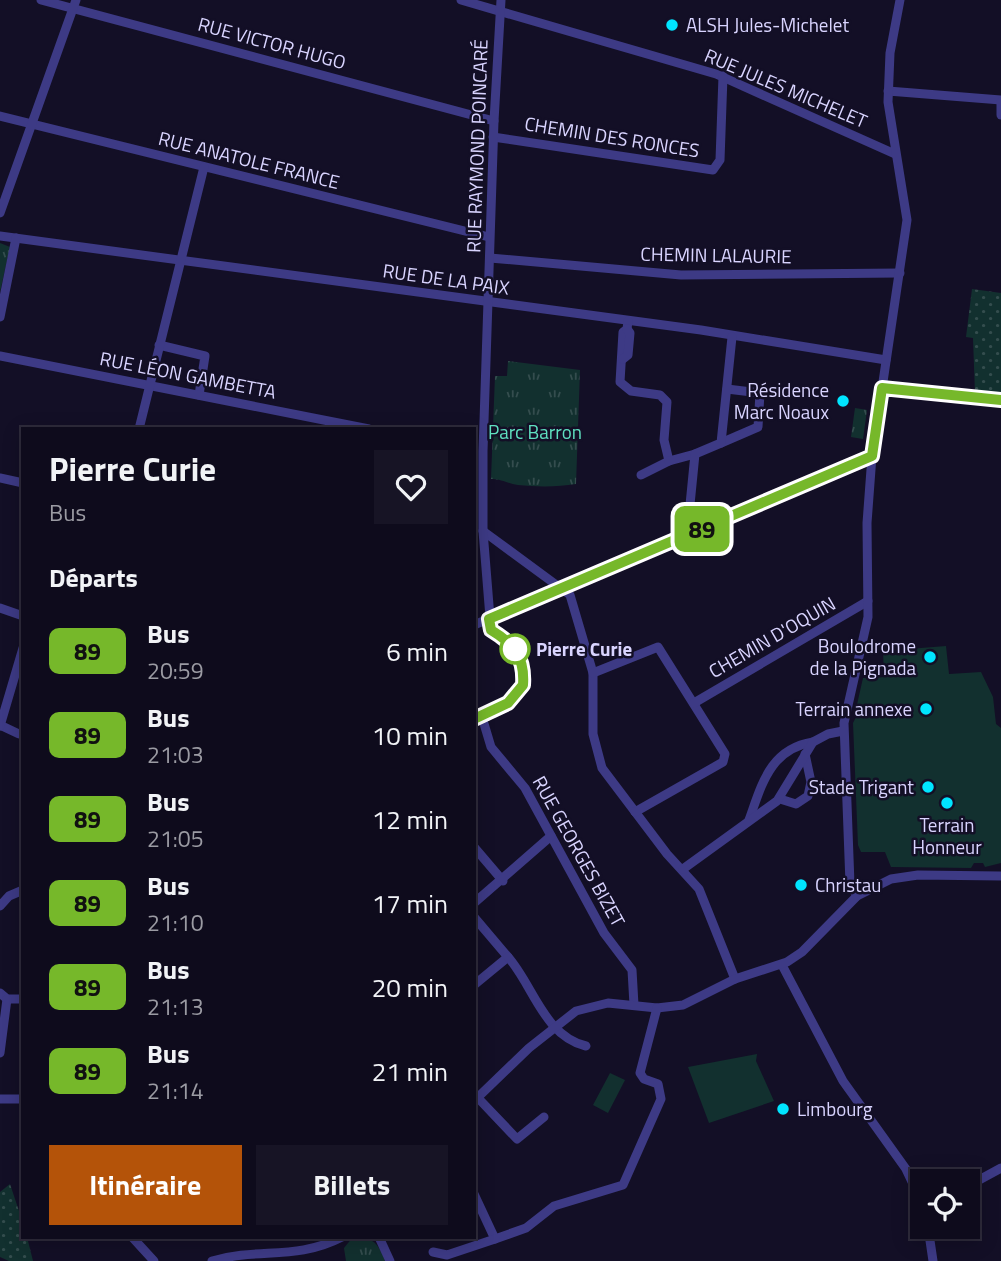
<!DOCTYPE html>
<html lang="fr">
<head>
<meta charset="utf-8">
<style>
  :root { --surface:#0e0b1c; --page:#171425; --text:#f1f3f6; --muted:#9b9ba3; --line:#2e2b3b; --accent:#b45309 }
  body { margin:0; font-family:"Titillium Web",sans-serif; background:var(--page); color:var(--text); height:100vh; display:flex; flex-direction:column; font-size:26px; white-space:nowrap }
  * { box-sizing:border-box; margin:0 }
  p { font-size:23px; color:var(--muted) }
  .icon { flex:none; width:38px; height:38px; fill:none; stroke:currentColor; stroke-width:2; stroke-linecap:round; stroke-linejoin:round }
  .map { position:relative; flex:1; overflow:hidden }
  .details { position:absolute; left:21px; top:427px; width:455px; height:812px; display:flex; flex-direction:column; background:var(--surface); border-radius:0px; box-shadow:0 4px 18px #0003,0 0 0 2px var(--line) }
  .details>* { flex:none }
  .badge { padding:0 14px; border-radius:10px; font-size:24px; line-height:46px }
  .controls { position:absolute; left:910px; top:1169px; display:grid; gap:14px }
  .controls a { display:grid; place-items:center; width:70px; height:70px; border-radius:0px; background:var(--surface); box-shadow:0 4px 18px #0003,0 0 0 2px var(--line); font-size:35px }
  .map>.badge { position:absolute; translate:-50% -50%; box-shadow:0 0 0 4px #fff }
  h2 { padding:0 28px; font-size:26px; line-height:63px }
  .round { display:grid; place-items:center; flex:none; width:74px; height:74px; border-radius:0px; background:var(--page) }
  .headline { display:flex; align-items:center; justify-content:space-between; height:119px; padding:0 28px }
  h1 { font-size:33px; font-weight:700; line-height:52px }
  .button { display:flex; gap:14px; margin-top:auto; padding:14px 28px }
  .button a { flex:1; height:80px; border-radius:0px; background:var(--accent); color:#fff; font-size:28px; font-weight:700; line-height:80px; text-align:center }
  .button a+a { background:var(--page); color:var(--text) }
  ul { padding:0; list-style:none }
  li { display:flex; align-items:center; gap:21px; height:84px; padding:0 28px }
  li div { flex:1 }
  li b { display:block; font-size:26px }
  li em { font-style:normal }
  li .badge { min-width:77px; font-weight:700; text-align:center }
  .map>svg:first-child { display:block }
  .grass { fill:#12302f }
  .park { fill:url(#park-tufts) }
  .garden { fill:url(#garden-dots) }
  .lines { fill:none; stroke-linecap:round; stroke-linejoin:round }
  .minor { stroke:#3d3a85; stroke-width:9 }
  .line-casing { stroke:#fff; stroke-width:16 }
  .line { stroke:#76b82a; stroke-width:10 }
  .poi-dot { fill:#00e5ff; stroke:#130f26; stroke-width:2.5 }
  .stop-dot { fill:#fff; stroke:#76b82a; stroke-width:3.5 }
  .labels { text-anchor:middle; stroke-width:5; stroke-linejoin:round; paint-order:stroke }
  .poi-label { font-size:19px; fill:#d9d4ff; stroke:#130f26; text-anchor:end }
  .street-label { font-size:19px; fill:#d9d4ff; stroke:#130f26 }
  .park-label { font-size:19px; fill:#5fe0c0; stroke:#130f26 }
  .stop-label { font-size:19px; font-weight:bold; fill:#d9d4ff; stroke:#130f26; text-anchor:start }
</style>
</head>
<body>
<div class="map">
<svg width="1001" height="1261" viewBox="0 0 1001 1261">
  <defs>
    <pattern id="park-tufts" width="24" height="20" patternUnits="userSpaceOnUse" patternTransform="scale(1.75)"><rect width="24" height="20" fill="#12302f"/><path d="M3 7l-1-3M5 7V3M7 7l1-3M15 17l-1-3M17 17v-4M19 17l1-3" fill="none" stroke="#344d4e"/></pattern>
    <pattern id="garden-dots" width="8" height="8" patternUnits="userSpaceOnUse" patternTransform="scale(1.75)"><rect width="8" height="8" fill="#12302f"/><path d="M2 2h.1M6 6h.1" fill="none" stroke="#344d4e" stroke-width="1.8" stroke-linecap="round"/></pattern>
  </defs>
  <rect width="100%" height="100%" fill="#130f26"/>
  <!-- grass -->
  <g class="grass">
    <path d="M 946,646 L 949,674 L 981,672 L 993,697 L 996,724 L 1001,728 L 1001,863 L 985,867 L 983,863 L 974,863 L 971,868 L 891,867 L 885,852 L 861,852 L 858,845 L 853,723 L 859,711 L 856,709 L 863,678 L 884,677 L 883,651 Z"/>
    <path d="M 757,1054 L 756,1061 L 774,1101 L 709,1123 L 688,1067 Z"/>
    <path d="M 610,1073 L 625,1080 L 608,1113 L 593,1105 Z"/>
  </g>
  <!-- park -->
  <g class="park">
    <path d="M 0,243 L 10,247 L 0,292 Z"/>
    <path d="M 508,361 L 580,370 L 576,484 C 557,487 538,487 518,485 C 509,484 502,479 491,479 L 495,376 L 507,376 Z"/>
    <path d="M 855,408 L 867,410 L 863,439 L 851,437 Z"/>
    <path d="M 353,1237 C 373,1237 378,1243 385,1261 L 346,1261 L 344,1248 Z"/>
  </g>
  <!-- garden -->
  <g class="garden">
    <path d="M 972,289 L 1001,293 L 1001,396 L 975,393 L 973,338 L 966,337 Z"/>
    <path d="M 10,1184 L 23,1223 L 23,1237 L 27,1237 L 33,1261 L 9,1261 L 0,1257 L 0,1192 Z"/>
  </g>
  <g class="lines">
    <!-- minor -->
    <g class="minor">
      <path d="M 41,0 L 494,121"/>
      <path d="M 461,0 L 716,74 L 895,154"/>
      <path d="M 888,91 L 1001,100"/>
      <path d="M 1001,102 L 1001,115"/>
      <path d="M 0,116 L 489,237"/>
      <path d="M 493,137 L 713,170 L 720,160 L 723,76"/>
      <path d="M 0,213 L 76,0"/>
      <path d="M 0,236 L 701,330 L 886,360"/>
      <path d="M 490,258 L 681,275 L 900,273"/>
      <path d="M 0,317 L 16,238"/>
      <path d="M 628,321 L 627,329 L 623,332 L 620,382 L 631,391 L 660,395 L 667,402 L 664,440 L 669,461 L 641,475"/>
      <path d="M 159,345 L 205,356 L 199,395"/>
      <path d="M 0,356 L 369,429"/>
      <path d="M 623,359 L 628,355 L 630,333 L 627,329"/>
      <path d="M 882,388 L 1001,400"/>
      <path d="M 139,429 L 204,167"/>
      <path d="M 721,443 L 758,427 L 760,393 L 727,389"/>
      <path d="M 669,461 L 695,454"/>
      <path d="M 0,478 L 23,483"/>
      <path d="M 483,531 L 570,595 L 593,673 L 593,734 L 602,768 L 667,854 L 699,889 L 735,979"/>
      <path d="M 687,535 L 695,454 L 721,443 L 732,337"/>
      <path d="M 0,608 L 23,616"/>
      <path d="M 474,625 L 872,456"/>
      <path d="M 593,673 L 658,647 L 725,754 L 723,762 L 635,812"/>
      <path d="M 694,703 L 868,601"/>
      <path d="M 482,717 L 491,747 L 525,788 L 604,933 L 632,970 L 634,1005"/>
      <path d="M 474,719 C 531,707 540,662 491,630 L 483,531 L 483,451 L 494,121 L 501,0"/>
      <path d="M 0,725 L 19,734"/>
      <path d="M 0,726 L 23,648"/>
      <path d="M 780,799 L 796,804 L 808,796 L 811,782 L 805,754"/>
      <path d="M 749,820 C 762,784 770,749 813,742"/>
      <path d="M 474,847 L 503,881"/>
      <path d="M 683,869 L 777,801 L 813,742 L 828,734 L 843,731"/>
      <path d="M 857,896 L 850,884 L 844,723 L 868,617 L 867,523 L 872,456 L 907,220 L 888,102 L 890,53 L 900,0"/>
      <path d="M 474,903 L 551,836"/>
      <path d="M 0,906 L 9,896 L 23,890"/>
      <path d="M 474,917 L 508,957 L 474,985"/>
      <path d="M 508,957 C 533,985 544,1036 586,1046"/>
      <path d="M 782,965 L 843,1081 L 906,1169 L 922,1203"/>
      <path d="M 0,993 L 7,999 L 23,999"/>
      <path d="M 0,1053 L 7,999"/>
      <path d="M 478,1098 L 517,1139 L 544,1117"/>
      <path d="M 0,1099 L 23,1099"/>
      <path d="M 474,1101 L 529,1048 L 576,1011 L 608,1003 L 657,1008 L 683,1005 L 735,979 L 787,962 L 802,952 L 857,896 L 891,879 L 918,875 L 1001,876"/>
      <path d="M 968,1186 L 1001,1168"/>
      <path d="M 474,1194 L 495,1239 L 526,1228 L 554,1206 L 623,1185 L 661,1099 L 658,1084 L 644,1079 L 640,1073 L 657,1008"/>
      <path d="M 928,1227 L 933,1261"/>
      <path d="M 132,1237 L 154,1261"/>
      <path d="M 379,1237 L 390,1261"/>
      <path d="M 433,1252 L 447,1255 L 495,1239"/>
      <path d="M 212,1261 C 260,1247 295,1261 342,1237"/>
    </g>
  </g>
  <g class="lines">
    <defs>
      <path id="line" d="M 474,719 L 508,703 L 523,685 C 525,657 514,644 491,630 L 489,619 L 872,456 L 882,388 L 1001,400"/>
    </defs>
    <!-- line casing -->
    <use href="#line" class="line-casing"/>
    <!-- line -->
    <use href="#line" class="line"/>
  </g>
  <!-- markers -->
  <g class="poi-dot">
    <circle cx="672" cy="25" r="7"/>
    <circle cx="843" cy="401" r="7"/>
    <circle cx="930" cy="657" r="7"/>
    <circle cx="926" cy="709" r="7"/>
    <circle cx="928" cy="787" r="7"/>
    <circle cx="947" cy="803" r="7"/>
    <circle cx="801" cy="885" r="7"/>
    <circle cx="783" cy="1109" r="7"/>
  </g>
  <circle class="stop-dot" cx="515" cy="649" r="14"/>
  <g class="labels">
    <!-- poi labels -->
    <g class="poi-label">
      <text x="686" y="32" text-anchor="start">ALSH Jules-Michelet</text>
      <text x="829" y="397">Résidence<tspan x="829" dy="22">Marc Noaux</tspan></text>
      <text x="916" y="653">Boulodrome<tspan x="916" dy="22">de la Pignada</tspan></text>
      <text x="912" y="716">Terrain annexe</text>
      <text x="914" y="794">Stade Trigant</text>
      <text x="947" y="832" text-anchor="middle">Terrain<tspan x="947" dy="22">Honneur</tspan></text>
      <text x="815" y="892" text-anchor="start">Christau</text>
      <text x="797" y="1116" text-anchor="start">Limbourg</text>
    </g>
    <!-- street labels -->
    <g class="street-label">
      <text transform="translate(272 43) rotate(15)" y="7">RUE VICTOR HUGO</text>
      <text transform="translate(786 88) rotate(23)" y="7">RUE JULES MICHELET</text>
      <text transform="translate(612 137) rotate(9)" y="7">CHEMIN DES RONCES</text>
      <text transform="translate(477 146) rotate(-88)" y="7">RUE RAYMOND POINCARÉ</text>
      <text transform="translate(249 160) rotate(14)" y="7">RUE ANATOLE FRANCE</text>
      <text transform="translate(716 255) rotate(1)" y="7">CHEMIN LALAURIE</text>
      <text transform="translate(446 279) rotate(8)" y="7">RUE DE LA PAIX</text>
      <text transform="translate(188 375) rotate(11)" y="7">RUE LÉON GAMBETTA</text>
      <text transform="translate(772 637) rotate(-30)" y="7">CHEMIN D'OQUIN</text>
      <text transform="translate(579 851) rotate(61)" y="7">RUE GEORGES BIZET</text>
    </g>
    <!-- park labels -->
    <g class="park-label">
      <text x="535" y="439">Parc Barron</text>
    </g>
    <!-- stop labels -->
    <g class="stop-label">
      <text x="536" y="656">Pierre Curie</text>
    </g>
  </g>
</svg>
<div class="controls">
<a><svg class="icon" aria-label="locate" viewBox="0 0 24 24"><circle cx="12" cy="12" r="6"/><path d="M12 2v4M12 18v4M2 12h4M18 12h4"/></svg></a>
</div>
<b class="badge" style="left:702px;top:529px;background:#76b82a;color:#111">89</b>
<section class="details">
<div class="headline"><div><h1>Pierre Curie</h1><p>Bus</p></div><a class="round"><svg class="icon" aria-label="heart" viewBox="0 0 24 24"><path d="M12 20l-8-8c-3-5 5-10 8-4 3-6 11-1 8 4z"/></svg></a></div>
<h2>Départs</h2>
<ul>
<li><span class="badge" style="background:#76b82a;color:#111">89</span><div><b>Bus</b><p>20:59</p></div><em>6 min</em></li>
<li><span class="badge" style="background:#76b82a;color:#111">89</span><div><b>Bus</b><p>21:03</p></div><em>10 min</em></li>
<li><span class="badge" style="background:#76b82a;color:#111">89</span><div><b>Bus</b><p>21:05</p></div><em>12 min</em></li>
<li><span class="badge" style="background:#76b82a;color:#111">89</span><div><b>Bus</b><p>21:10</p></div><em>17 min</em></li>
<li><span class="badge" style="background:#76b82a;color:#111">89</span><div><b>Bus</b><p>21:13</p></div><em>20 min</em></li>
<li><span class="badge" style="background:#76b82a;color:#111">89</span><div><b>Bus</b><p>21:14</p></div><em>21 min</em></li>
</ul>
<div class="button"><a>Itinéraire</a><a>Billets</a></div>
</section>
</div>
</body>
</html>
